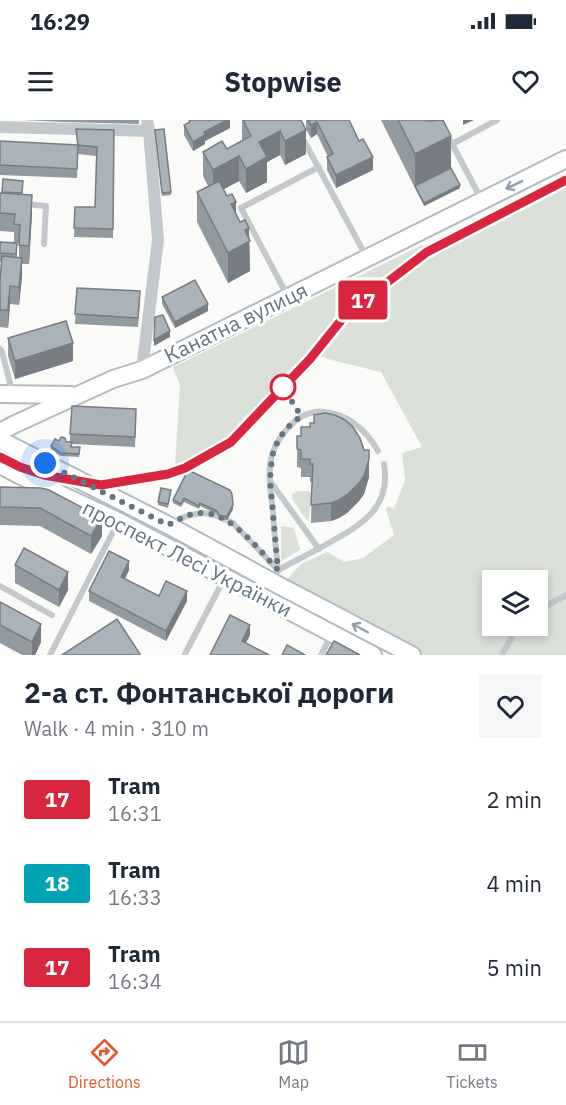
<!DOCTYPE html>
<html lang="en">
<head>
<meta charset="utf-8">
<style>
  :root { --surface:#fff; --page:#f6f6f7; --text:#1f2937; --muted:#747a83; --line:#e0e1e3; --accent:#e4572e }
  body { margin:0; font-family:"IBM Plex Sans",sans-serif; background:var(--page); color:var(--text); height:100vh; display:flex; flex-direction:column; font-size:22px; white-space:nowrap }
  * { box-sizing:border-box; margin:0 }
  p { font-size:20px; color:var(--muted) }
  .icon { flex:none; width:33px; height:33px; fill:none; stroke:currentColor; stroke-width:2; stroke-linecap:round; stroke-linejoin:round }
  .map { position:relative; height:535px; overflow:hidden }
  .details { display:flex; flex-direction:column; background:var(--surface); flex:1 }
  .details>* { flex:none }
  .badge { padding:0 12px; border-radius:4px; font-size:21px; line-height:39px }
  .buttons { position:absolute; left:482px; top:450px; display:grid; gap:12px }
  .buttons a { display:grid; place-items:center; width:66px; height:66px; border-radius:0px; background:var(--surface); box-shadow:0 3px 9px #0003; font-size:30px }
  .you { position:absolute; width:30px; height:30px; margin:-15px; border:4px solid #fff; border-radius:50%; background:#1a73e8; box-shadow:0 0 0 9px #1a73e833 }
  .map>.badge { position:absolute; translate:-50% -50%; box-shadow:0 0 0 3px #fff }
  .round { display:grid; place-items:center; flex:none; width:63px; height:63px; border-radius:0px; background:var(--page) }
  .head { display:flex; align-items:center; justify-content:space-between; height:102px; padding:0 24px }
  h1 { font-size:28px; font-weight:700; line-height:45px }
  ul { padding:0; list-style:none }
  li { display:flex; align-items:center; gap:18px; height:84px; padding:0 24px }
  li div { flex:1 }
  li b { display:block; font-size:22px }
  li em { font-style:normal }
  li .badge { min-width:66px; font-weight:700; text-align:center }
  .status { display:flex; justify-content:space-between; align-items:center; height:42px; padding:0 30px; background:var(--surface); direction:ltr }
  .status svg { height:16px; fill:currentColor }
  header { display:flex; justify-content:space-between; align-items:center; height:78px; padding:0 24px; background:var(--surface); font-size:27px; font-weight:700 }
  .tabs { display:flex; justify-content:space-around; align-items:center; height:84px; border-top:2px solid var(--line); background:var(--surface); font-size:16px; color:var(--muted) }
  .tabs a { display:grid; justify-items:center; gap:3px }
  .tabs .on { color:var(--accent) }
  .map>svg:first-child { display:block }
  .green { fill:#dadfd7; fill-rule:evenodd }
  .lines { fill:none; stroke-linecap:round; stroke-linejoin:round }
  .secondary-casing { stroke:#b3babf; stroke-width:20 }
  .lane { stroke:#c3c8cc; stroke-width:6 }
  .street { stroke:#c3c8cc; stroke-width:12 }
  .secondary { stroke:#fff; stroke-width:16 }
  .tram { stroke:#a2aab0; stroke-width:1.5 }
  .wall { fill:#929a9f }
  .shaded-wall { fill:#777d82 }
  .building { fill:#aab3b9; stroke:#777d82; stroke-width:1.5 }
  .oneway { stroke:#939fa8 }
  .line-casing { stroke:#fff; stroke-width:14 }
  .line { stroke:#d7263d; stroke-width:9 }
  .walk { stroke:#657683; stroke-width:6; stroke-dasharray:0 10.8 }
  .stop-dot { fill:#fff; stroke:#d7263d; stroke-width:3 }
  .labels { text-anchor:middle; stroke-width:6; stroke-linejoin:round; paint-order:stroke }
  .street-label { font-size:21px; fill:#657683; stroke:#fff }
</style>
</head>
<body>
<div class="status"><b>16:29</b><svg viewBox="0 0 49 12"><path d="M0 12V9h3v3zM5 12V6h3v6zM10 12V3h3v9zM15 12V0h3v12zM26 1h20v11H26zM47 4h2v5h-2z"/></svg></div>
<header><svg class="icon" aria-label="menu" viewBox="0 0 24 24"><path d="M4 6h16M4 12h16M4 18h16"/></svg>Stopwise<svg class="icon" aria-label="heart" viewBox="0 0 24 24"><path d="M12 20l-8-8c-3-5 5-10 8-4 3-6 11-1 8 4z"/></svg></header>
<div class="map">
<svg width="566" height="535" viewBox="0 0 566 535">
  <rect width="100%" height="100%" fill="#fafaf8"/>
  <!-- green -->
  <g class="green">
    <path d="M 566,67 L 566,535 L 420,535 L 284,463 L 301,444 L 327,432 L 345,442 L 363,438 L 394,415 L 386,389 L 388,386 L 394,389 L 405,360 L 402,333 L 422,327 L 381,252 L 328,239 L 312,232 L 226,320 L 175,345 L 180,265 L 176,256 L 173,247 L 422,125 L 430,138 ZM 492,460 L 537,460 L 537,506 L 492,506 Z"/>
    <path d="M 298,371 L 308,371 L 311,373 L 309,401 L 306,399 L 292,379 L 292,374 Z"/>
    <path d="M 281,406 L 294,408 L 300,430 L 281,441 Z"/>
  </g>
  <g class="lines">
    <defs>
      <g id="secondary">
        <path d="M 0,274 L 71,275"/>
        <path d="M 0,312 L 13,305 L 113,259 L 142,250 L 566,39"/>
        <path d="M 0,320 L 168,405 L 280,466 L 412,535"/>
        <path d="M 0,345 L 21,356 L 118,401 L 373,535"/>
      </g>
    </defs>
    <!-- secondary casing -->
    <use href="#secondary" class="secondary-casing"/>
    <!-- lane -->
    <g class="lane">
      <path d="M 448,16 L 481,79"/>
      <path d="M 302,17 L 367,138"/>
      <path d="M 452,24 L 497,0"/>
      <path d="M 25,84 L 46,86 L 44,124"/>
      <path d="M 288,177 L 241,88 L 319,47"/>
      <path d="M 0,229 L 2,232 L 13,274"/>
      <path d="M 270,361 L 319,429"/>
      <path d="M 171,403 L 189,395 L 204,393 L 215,395 L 233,403 L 278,450 C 295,441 311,433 327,424 C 360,406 392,388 384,344"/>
      <path d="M 278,451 C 276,431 274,411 273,391 C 271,373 267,353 272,335 C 276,321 284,311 295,301 C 302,295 315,290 325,292 C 350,295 366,310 378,331"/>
      <path d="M 0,466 L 52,495"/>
      <path d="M 537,491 L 566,475"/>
      <path d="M 185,534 L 225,457"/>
      <path d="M 50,535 L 118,402"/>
      <path d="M 321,535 L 332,514"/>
      <path d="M 502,535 L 518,506"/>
    </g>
    <!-- street -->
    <g class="street">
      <path d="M 0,7 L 149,11"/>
      <path d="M 142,250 L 158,120 L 149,11 L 147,0"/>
    </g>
    <!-- secondary -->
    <use href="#secondary" class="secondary"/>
    <!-- tram -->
    <path class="tram" d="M 0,337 L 20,347 L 44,355 L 101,365 L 168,354 L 185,348 L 231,322 L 310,239 L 347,193 L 427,132 L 566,60"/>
  </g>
  <!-- wall -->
  <g class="wall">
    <path d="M 22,0 L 139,0 L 139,4 L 64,2 Z"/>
    <path d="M 189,0 L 230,0 L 230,8 L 205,21 L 205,24 L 193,31 L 184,15 L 184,5 L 189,3 Z"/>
    <path d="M 242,0 L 301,0 L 306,34 L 285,45 L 280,35 L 267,42 L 267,62 L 246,73 L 239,61 L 224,69 L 249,119 L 250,151 L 228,163 L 197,102 L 197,72 L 208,66 L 203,56 L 203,32 L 227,29 L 242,20 Z"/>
    <path d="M 306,0 L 349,0 L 373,50 L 336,68 L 327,50 L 327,37 L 328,37 L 317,14 L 311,18 L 306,9 Z"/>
    <path d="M 381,0 L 425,0 L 451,48 L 460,68 L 424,86 Z"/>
    <path d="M 76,9 L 114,10 L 113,118 L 74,117 L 75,87 L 95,87 L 96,36 L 78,34 L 77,58 L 0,55 L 0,21 L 77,25 Z"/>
    <path d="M 155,14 L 171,72 L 171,75 L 162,76 Z"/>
    <path d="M 3,59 L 23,61 L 22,74 L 32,93 L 29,144 L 22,144 L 22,156 L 19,185 L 10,184 L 8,208 L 0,207 L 0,160 L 2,142 L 0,142 L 0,122 L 17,123 L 17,138 L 19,138 L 19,123 L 14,122 L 14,112 L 0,111 L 0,73 L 2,73 Z"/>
    <path d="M 77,168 L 140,181 L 138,207 L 75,204 Z"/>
    <path d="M 162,177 L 208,191 L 175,208 L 162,184 Z"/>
    <path d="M 8,218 L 73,241 L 15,259 L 8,236 Z"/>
    <path d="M 136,299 L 135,327 L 72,324 L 72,327 L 80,327 L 79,337 L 61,336 L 51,330 L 51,326 L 59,321 L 70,322 L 70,314 Z"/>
    <path d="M 310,307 L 369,357 L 364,374 L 359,381 L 347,393 L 339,398 L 331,401 L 311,403 L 312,362 L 310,362 L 310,357 L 301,357 L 301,348 L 297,347 L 297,316 L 301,316 Z"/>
    <path d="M 188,350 L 233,389 L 227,400 L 220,400 L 217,394 L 200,386 L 199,389 L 184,382 L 181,387 L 173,383 L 173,380 Z"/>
    <path d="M 0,367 L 102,416 L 91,434 L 40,406 L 0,405 Z"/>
    <path d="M 171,373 L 168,388 L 158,385 L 158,382 Z"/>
    <path d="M 15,445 L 68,470 L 59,487 L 15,463 Z"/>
    <path d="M 129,450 L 125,459 L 159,476 L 187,481 L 166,521 L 89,481 L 89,471 Z"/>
    <path d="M 0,482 L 41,522 L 35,535 L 22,535 L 0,523 Z"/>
  </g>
  <!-- shaded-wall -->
  <g class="shaded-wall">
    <path d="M 227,0 L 230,0 L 230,8 L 205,21 L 205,24 L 193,31 L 193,22 L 204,12 Z"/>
    <path d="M 463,0 L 474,0 L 463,5 Z"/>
    <path d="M 317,2 L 317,14 L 311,18 L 311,5 Z"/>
    <path d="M 306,10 L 306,34 L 285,45 L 285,21 Z"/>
    <path d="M 280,11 L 280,35 L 267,42 L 267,62 L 246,73 L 246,49 L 259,22 Z"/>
    <path d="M 451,16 L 451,51 L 415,66 L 415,34 Z"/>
    <path d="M 239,36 L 239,61 L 213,75 L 213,50 Z"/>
    <path d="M 373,37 L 373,50 L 336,68 L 336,55 Z"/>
    <path d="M 460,65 L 460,68 L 424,86 L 424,83 Z"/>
    <path d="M 32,75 L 32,93 L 29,144 L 29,126 Z"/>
    <path d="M 236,82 L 236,112 L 231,84 Z"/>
    <path d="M 249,108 L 250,151 L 228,163 L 228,133 L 245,110 Z"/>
    <path d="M 22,138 L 22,156 L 19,185 L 19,167 Z"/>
    <path d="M 10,166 L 10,184 L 8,208 L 8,190 Z"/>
    <path d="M 208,184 L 208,191 L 175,208 L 175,202 Z"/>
    <path d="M 170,211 L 170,217 L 154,226 L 154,220 Z"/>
    <path d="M 73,223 L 73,241 L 15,259 L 15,241 Z"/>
    <path d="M 369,339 L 369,357 L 364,374 L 359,381 L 347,393 L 339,398 L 331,401 L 331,383 Z"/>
    <path d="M 233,385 L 233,389 L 227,400 L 227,396 Z"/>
    <path d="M 102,398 L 102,416 L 91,434 L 91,416 Z"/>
    <path d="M 129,441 L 129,450 L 121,466 L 121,457 Z"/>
    <path d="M 68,452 L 68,470 L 59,487 L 59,470 Z"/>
    <path d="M 187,471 L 187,481 L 166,521 L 166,511 Z"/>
    <path d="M 41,504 L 41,522 L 35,535 L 32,535 L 32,522 Z"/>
    <path d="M 250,505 L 250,515 L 242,531 L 242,521 Z"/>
  </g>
  <!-- building -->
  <g class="building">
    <path d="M 189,0 L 227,0 L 204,12 L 205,15 L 193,22 L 184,5 L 190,2 Z"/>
    <path d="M 243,0 L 301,0 L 306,10 L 285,21 L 280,11 L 259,22 L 267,37 L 246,49 L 239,36 L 213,50 L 203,32 L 222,21 L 227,29 L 251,16 Z"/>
    <path d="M 308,0 L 349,0 L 359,21 L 363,19 L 373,37 L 336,55 L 327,37 L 333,34 L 317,2 L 311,5 Z"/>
    <path d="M 398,0 L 425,0 L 426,1 L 443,0 L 451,16 L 415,34 Z"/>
    <path d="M 76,9 L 114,10 L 113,109 L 74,108 L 75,87 L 95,87 L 97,27 L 78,25 Z"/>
    <path d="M 164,9 L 171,72 L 162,73 L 155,10 Z"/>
    <path d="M 0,21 L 78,25 L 77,49 L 0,45 Z"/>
    <path d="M 451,48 L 460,65 L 424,83 L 415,66 Z"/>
    <path d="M 3,59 L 23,61 L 22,73 L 2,72 Z"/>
    <path d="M 219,61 L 227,76 L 232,74 L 236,82 L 231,84 L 240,102 L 245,100 L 249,108 L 245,110 L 250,121 L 228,133 L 197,72 Z"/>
    <path d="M 0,73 L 32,75 L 29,126 L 19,125 L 20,105 L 14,104 L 15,94 L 0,93 Z"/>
    <path d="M 0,122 L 17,123 L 16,134 L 0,133 Z"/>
    <path d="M 2,136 L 22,138 L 19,167 L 10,166 L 8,190 L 0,190 L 0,160 Z"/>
    <path d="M 195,160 L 208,184 L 175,202 L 162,177 Z"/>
    <path d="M 77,168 L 140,171 L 138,198 L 75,194 Z"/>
    <path d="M 163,195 L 170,211 L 154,220 L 155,197 Z"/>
    <path d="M 66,201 L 73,223 L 15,241 L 8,218 Z"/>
    <path d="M 72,286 L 136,289 L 135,317 L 70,314 Z"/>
    <path d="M 325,293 L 335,295 L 345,300 L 353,307 L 360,318 L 364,330 L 369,330 L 369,339 L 364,356 L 359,363 L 347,375 L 339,380 L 331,383 L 311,385 L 313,344 L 310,344 L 310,339 L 301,339 L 301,330 L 297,329 L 297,316 L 301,316 L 301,307 L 310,307 L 310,303 L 314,303 L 314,295 Z"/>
    <path d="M 61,317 L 65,318 L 66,322 L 72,322 L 71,327 L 80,327 L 79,334 L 61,333 L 51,326 L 55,319 L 59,321 Z"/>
    <path d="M 188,350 L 230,370 L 232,374 L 233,385 L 227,396 L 220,397 L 217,391 L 200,383 L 199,386 L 184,378 L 181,384 L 173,380 Z"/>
    <path d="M 0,367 L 41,368 L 49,370 L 102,398 L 91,416 L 40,388 L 0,387 Z"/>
    <path d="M 161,368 L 171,370 L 168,384 L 158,382 Z"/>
    <path d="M 24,428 L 68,452 L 59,470 L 15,445 Z"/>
    <path d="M 109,431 L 129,441 L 121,457 L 159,476 L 166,461 L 187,471 L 166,511 L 89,471 Z"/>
    <path d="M 0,482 L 41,504 L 32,522 L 0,505 Z"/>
    <path d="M 230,495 L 250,505 L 242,521 L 269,535 L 210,535 Z"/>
    <path d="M 117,499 L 140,534 L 138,535 L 62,535 Z"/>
    <path d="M 334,521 L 360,535 L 326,535 Z"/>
    <path d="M 287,525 L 305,535 L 282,535 Z"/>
  </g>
  <!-- one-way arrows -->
  <defs><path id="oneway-shaft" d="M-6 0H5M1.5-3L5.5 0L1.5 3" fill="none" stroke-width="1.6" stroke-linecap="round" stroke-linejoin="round" transform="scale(1.5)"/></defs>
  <g class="oneway">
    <use href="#oneway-shaft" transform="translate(514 65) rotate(154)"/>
    <use href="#oneway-shaft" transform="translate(360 508) rotate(-152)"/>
  </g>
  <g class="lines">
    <defs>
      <path id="line" d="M 0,337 L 20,347 L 44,355 L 101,365 L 168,354 L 185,348 L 231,322 L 310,239 L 347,193 L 427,132 L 566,60"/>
    </defs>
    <!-- line casing -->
    <use href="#line" class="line-casing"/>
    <!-- line -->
    <use href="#line" class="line"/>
    <!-- walk -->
    <path class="walk" d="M 45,343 L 168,405 C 180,399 191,392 204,393 C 232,394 260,431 278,450 L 270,360 L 272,336 L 278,320 L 287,308 L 301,296 L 283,267"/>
  </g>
  <!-- markers -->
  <circle class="stop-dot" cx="283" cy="267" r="12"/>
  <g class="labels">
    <!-- street labels -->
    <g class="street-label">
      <text transform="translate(236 203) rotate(-26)" y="7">Канатна вулиця</text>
      <text transform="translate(187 439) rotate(27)" y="7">проспект Лесі Українки</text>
    </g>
  </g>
</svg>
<div class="buttons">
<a><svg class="icon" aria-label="layers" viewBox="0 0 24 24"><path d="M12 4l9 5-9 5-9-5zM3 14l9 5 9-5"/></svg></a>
</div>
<div class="you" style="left:45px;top:343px"></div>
<b class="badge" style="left:363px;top:180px;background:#d7263d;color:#fff">17</b>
</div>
<section class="details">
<div class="head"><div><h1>2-а ст. Фонтанської дороги</h1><p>Walk · 4 min · 310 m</p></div><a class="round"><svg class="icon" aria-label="heart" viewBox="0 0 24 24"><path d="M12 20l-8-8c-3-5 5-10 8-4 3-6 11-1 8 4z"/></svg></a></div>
<ul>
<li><span class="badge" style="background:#d7263d;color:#fff">17</span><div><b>Tram</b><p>16:31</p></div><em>2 min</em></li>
<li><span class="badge" style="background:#00a3b4;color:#fff">18</span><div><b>Tram</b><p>16:33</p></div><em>4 min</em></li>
<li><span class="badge" style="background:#d7263d;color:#fff">17</span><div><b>Tram</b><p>16:34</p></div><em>5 min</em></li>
</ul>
</section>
<nav class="tabs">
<a class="on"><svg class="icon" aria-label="directions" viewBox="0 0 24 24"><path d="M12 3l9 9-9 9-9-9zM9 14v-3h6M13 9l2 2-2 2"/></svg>Directions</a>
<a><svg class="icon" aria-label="map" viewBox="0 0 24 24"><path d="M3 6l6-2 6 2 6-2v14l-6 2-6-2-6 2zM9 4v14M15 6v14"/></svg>Map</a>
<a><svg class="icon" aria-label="tickets" viewBox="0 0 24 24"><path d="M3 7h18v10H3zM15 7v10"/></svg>Tickets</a>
</nav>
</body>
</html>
